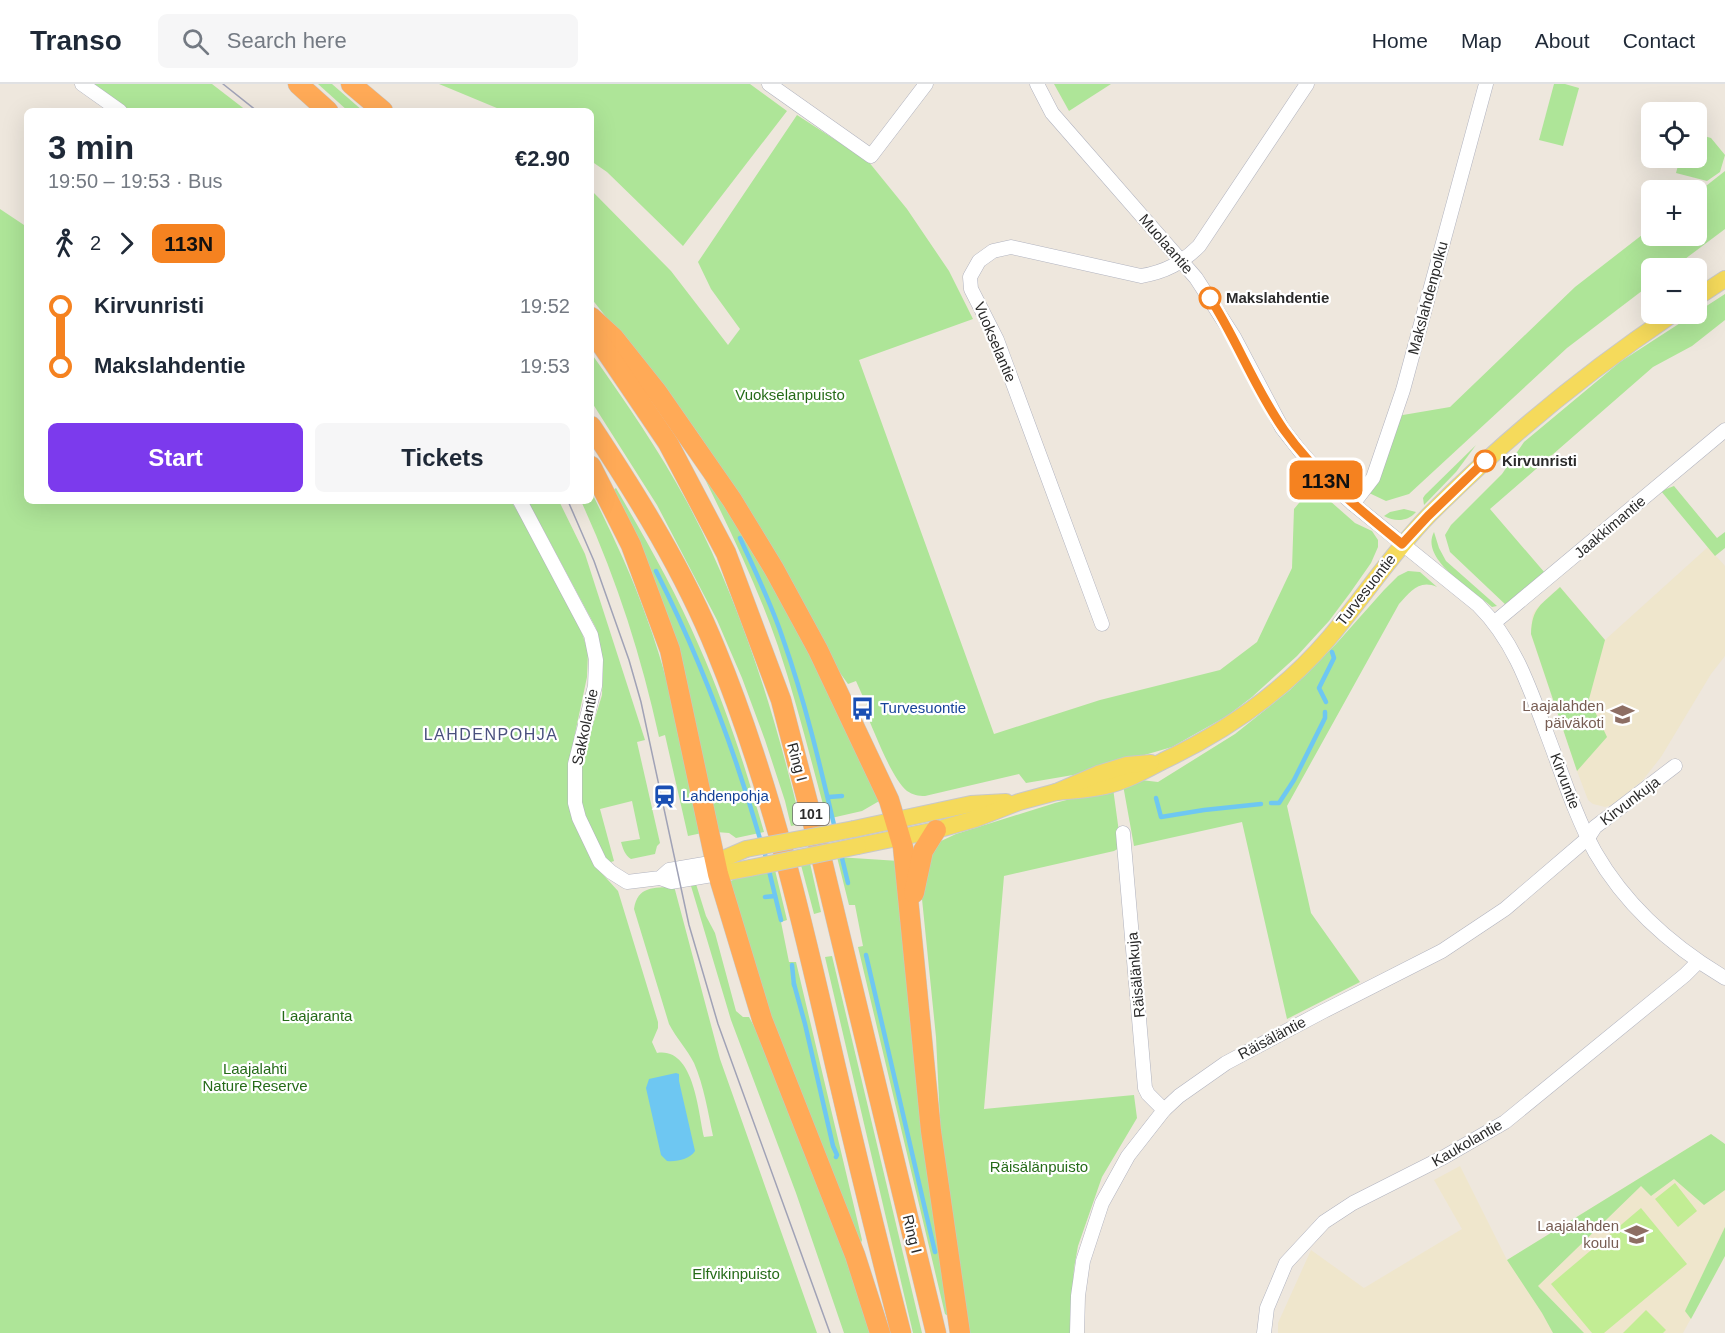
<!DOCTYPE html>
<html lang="en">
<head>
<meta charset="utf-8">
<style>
  :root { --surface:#fff; --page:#f6f6f7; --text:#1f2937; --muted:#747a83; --line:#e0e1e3; --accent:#7c3aed }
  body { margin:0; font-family:Arial,sans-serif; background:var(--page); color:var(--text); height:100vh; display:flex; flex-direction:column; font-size:22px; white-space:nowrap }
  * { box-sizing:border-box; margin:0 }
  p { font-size:20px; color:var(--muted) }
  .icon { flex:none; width:33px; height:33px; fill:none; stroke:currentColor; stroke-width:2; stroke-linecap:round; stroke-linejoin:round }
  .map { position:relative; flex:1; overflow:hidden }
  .drawer { position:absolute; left:24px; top:24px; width:570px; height:396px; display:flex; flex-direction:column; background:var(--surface); border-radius:9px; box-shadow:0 6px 24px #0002 }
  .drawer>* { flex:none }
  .badge { padding:0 12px; border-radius:9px; font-size:21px; line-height:39px }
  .tools { position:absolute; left:1641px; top:18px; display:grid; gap:12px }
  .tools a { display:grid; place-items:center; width:66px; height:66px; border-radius:9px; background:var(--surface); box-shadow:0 6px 24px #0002; font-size:30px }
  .map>.badge { position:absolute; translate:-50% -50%; box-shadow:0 0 0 3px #fff }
  .legs { display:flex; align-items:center; gap:9px; height:66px; padding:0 24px; font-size:20px }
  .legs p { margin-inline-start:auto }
  .overview { display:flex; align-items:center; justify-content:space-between; height:102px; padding:0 24px }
  h1 { font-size:33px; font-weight:600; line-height:45px }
  .primary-button { display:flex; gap:12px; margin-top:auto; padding:12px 24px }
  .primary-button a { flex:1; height:69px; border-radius:9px; background:var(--accent); color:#fff; font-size:24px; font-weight:600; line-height:69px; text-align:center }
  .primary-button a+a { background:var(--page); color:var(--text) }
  ul { padding:0 24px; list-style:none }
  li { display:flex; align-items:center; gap:21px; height:60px; font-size:22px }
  li i { display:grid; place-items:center; width:9px; height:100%; margin:0 8px; background:currentColor }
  li i::after { content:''; width:15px; height:15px; margin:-8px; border:4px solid; border-radius:50%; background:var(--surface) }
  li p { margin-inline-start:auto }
  li:first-child i { background:linear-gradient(#0000 50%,currentColor 0) }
  li:last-child i { background:linear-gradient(currentColor 50%,#0000 0) }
  header { display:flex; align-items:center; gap:36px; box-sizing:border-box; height:84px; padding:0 30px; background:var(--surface); border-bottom:2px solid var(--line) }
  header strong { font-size:28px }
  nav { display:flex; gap:33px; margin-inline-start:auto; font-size:21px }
  .search { width:420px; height:54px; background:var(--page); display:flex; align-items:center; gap:15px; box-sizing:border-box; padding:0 21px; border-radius:9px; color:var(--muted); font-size:22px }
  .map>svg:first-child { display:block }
  .education { fill:#efe6cc }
  .green { fill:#aee598 }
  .pitch { fill:#c2ed94 }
  .water { fill:#6ec7f2 }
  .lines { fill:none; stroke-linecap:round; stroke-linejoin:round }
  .stream { stroke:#6ec7f2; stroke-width:4.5 }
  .minor-casing { stroke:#b1b3bf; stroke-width:15 }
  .major-casing { stroke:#c8c8c8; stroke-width:18 }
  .highway-casing { stroke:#c8c8c8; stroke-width:21 }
  .minor { stroke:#fff; stroke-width:14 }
  .major { stroke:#f5da5b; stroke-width:16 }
  .highway { stroke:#ffaa57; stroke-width:20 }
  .tram { stroke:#a0a2b6; stroke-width:1.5 }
  .major-bridge-casing { stroke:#c8c8c8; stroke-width:18; stroke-linecap:butt }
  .major-bridge { stroke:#f5da5b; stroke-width:16 }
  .line-1-casing { stroke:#fff; stroke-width:14 }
  .line-1 { stroke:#f58220; stroke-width:9 }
  .stop-1-dot { fill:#fff; stroke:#f58220; stroke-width:3 }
  .labels { text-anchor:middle; stroke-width:4.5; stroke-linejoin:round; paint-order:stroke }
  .shield { fill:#fff; stroke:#6b6b6b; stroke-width:1.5 }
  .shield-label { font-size:14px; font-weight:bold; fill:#2b2b2b }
  .street-label { font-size:15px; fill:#2b2b2b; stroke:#fff }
  .stop-label { font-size:15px; font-weight:bold; fill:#2b2b2b; stroke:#fff; text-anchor:start }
  .park-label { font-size:15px; fill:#256b18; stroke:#fff }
  .education-label { font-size:15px; fill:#785e54; stroke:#fff; text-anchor:end }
  .transit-label { font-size:15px; fill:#164399; stroke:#fff; text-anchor:start }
  .neighbourhood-label { font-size:16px; letter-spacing:1.5px; fill:#4a507e; stroke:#fff }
</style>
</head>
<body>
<header>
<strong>Transo</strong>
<div class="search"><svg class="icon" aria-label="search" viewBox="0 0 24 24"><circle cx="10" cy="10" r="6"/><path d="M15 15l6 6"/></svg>Search here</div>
<nav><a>Home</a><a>Map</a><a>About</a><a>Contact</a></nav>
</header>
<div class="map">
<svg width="1725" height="1249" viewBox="0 0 1725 1249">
  <rect width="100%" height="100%" fill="#eee7dd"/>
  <!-- education -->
  <g class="education">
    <path d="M 1708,463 L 1725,482 L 1725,572 L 1711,590 L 1661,673 L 1642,697 L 1612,721 L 1605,723 L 1593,720 L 1588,716 L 1577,687 L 1531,550 L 1532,532 L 1535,526 L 1560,503 L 1605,556 Z"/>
    <path d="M 1711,1050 L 1725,1066 L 1725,1172 L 1683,1249 L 1278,1249 L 1278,1239 L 1311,1166 L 1364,1204 L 1462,1145 L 1434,1096 L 1460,1082 L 1507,1176 Z"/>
  </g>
  <!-- green -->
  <g class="green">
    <path d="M 93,0 L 212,0 L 247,27 L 131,27 Z"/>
    <path d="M 318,0 L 332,0 L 363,27 L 348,27 Z"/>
    <path d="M 439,0 L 750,0 L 787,27 L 683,162 L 607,88 L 591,77 L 591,27 L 504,27 Z"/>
    <path d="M 1054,0 L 1111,0 L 1069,27 Z"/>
    <path d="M 1554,0 L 1565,0 L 1579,4 L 1563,62 L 1539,56 Z"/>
    <path d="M 797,31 L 868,77 L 907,125 L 949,187 L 973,235 L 859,276 L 994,650 L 1100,616 L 1220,586 L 1257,558 L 1292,484 L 1294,425 L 1313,402 L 1355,439 L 1372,447 L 1378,456 L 1378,463 L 1371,479 L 1350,509 L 1329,537 L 1297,572 L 1252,613 L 1227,632 L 1172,663 L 1079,690 L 1026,699 L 1019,690 L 925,712 C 918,712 913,711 907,707 C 891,694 874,646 865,627 L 868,624 L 856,597 L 848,600 L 830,575 L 759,442 L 698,349 L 591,214 L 591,106 L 671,187 L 728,261 L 740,245 L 711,205 L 698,178 Z"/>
    <path d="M 1697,50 L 1711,54 L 1725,71 L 1720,88 L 1707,97 L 1676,89 L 1680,74 L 1696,74 Z"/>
    <path d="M 1725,87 L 1725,145 L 1673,184 L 1652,184 L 1651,200 L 1567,264 L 1409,410 L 1386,417 L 1367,408 L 1397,332 L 1450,323 L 1575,203 L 1651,144 L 1652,152 L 1696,152 L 1697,109 Z"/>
    <path d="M 0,125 L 27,143 L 27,417 L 511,417 L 535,456 L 572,526 L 583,552 L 588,568 L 587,593 L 568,683 L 569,715 L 597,784 L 618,807 L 658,938 L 658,944 L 652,958 L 657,969 C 694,963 698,1027 704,1053 L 713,1052 C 708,1028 704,1002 694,979 C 687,965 676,954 669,940 L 634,825 C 638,801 653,805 674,802 L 720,975 L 817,1249 L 0,1249 Z"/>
    <path d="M 1725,210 L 1725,236 L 1692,262 L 1653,283 L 1490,425 L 1545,489 L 1507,522 L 1450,468 L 1445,451 L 1451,441 L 1502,390 L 1524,358 L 1620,278 Z"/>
    <path d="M 591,269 C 625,317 659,366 687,418 C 741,519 775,630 801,740 L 791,742 L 785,717 L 765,656 L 742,594 L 717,536 L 657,421 L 591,317 Z"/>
    <path d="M 1476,361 L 1456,388 L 1424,421 L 1423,414 L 1425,411 Z"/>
    <path d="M 704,389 L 768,485 L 881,716 L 862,727 L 827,735 C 811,677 797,619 778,562 C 758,504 731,448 704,393 Z"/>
    <path d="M 1674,402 L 1717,454 L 1725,448 L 1725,464 L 1715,472 L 1661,407 Z"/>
    <path d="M 616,404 C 646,456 676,508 699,562 C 726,623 746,685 764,748 L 736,754 L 729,749 L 716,748 L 612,407 Z"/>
    <path d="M 591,407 C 611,448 631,489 646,532 C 672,602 686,676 702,749 L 688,752 L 665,651 L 659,653 C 641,571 616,493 581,417 L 591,417 Z"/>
    <path d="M 528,417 L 559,417 L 585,470 L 645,656 L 637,658 L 660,759 L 657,762 L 655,770 L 631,775 C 625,771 623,765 621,758 L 640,755 L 632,717 L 600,725 L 614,777 L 608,779 L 600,769 L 580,717 L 582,677 L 602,611 L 603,578 L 596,544 Z"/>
    <path d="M 1404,425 L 1416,428 C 1407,438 1395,438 1384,432 L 1390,428 Z"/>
    <path d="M 1434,448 L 1439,464 L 1446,477 L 1497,522 L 1492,523 L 1486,518 C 1468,503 1420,474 1434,448 Z"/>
    <path d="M 1408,487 L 1420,488 L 1437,503 C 1419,495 1410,508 1399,520 L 1287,722 L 1311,829 L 1360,898 L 1287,935 L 1242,738 L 1134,762 L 1123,701 L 1141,696 L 1158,698 L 1235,650 L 1290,606 L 1336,560 L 1384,506 L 1398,492 Z"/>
    <path d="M 1560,503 L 1605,556 L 1589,615 L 1607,653 L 1577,687 L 1531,550 C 1532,523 1541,521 1560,503 Z"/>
    <path d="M 1113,704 L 1121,763 L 1114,767 L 1004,792 L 984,1025 L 1134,1011 L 1137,1034 L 1102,1093 L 1078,1162 L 1074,1184 L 1070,1249 L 968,1249 L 941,1058 L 936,953 L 922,815 L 923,788 L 936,764 L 941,757 L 956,750 L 1055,719 Z"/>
    <path d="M 837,773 L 899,777 L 948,1232 L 945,1230 L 858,863 L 863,862 L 855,821 L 849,821 Z"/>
    <path d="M 810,779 L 821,828 L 814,830 L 801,781 Z"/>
    <path d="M 775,786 L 787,836 L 781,838 L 789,878 L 796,878 L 862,1156 L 861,1159 L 775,946 L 730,798 L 734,795 Z"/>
    <path d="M 696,800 L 706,832 L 715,849 L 736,927 L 743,933 L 749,933 L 762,957 L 829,1121 L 871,1249 L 844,1249 L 796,1109 L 731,936 L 691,802 Z"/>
    <path d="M 832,872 L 922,1249 L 913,1249 L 825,873 Z"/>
    <path d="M 1711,1050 L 1725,1060 L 1725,1106 L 1704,1121 L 1674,1095 L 1651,1112 L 1641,1102 L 1538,1202 L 1584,1249 L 1553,1249 L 1542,1229 L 1507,1176 Z"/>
    <path d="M 1725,1143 L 1725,1172 L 1691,1235 L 1685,1227 Z"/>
  </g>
  <!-- pitch -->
  <g class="pitch">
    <path d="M 1675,1099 L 1697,1127 L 1678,1143 L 1655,1115 Z"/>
    <path d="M 1641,1124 L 1687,1180 L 1604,1249 L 1592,1249 L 1551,1200 Z"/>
    <path d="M 1646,1226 L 1666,1246 L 1663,1249 L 1623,1249 Z"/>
  </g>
  <!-- water -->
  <path class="water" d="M 676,989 L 679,990 L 679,997 L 695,1067 C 690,1075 677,1078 667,1077 L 661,1071 L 646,1004 L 649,995 Z"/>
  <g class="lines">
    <!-- stream -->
    <g class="stream">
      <path d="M 740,454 C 755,487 772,521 783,555 C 805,617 820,681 835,745"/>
      <path d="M 656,487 C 700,574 734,664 761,758"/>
      <path d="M 1326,618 L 1319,604 L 1334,574 L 1332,568"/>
      <path d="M 829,713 L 842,712"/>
      <path d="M 1156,714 L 1161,733 L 1204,726 L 1261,720"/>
      <path d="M 1271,719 L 1279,719 L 1294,696 L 1325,634 L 1325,628"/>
      <path d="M 764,766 L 781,836"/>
      <path d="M 841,770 L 848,799"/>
      <path d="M 765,813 L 775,812"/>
      <path d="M 866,871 L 935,1168"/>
      <path d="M 792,881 L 794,901"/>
      <path d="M 794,900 L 805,940 L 833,1062 L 837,1071 L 836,1073"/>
    </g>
    <defs>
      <g id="minor">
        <path d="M 82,0 L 120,27"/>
        <path d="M 769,0 L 871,72 L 926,0"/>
        <path d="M 1037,0 L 1052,29 L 1196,194 L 1234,253 L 1282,344 L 1300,367 L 1326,396 L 1353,420 L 1478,521 C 1513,556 1528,599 1545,645 C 1561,686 1574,729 1595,768 C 1626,822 1673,863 1725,894"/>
        <path d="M 520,417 L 591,551 L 596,576 L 595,602 L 575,680 L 575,719 L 579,734 L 600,778 L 611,788 L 627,798 L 660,794 L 669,786 L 716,778"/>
        <path d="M 1353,420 L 1373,394 L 1403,306 L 1486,0"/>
        <path d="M 1495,538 L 1725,346"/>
        <path d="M 1102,540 L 997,256 L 971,205 L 970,193 L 979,177 L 993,167 L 1011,163 L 1141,192 C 1165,188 1182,179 1199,162 L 1307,0"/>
        <path d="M 1123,749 L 1145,1004 L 1148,1010 L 1164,1026"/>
        <path d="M 660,794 L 671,798 L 718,790"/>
        <path d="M 1077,1249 L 1078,1212 L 1083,1177 L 1102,1119 L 1128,1072 L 1164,1026 L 1179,1012 L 1226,979 L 1322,928 L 1442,867 L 1505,825 L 1588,754 L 1595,743 L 1675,682"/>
        <path d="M 1264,1249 L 1267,1224 L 1286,1179 L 1324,1138 L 1353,1119 L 1444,1073 L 1505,1038 L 1685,891 L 1698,878"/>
      </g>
      <g id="major">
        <path d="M 1696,214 L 1725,195"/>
        <path d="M 1056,708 C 1072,706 1089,706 1105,702 C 1126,697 1144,687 1163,677 C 1227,647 1283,608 1329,554 C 1363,514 1392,469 1429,431 C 1504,356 1585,289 1673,230"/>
        <path d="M 854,745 L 971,720 L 1006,718"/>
        <path d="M 858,762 L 936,746 L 975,735 L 1019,718 L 1056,708 L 1098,690 L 1127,681 L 1151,679"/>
        <path d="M 716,778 L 746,765"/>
        <path d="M 718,790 L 750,784"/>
      </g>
      <g id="highway">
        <path d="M 298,0 L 328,27"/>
        <path d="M 351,0 L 383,27"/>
        <path d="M 591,233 L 614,254 L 657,308 L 732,416 L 774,485 L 818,566 L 889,716 L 903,763 L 931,1047 L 960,1249"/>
        <path d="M 591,248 L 603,263 L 668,359 L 726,469 L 781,616 L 812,735 L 936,1249"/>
        <path d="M 591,342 C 638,413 684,487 716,566 C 771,700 803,840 835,980 C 856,1070 878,1160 901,1249"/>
        <path d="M 591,382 L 631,461 L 670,566 L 718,790 L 762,935 L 855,1171 L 880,1249"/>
        <path d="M 914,809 L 923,767 L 936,746"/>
      </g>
    </defs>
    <!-- minor casing -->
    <use href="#minor" class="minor-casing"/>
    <!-- major casing -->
    <use href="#major" class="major-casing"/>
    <!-- highway casing -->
    <use href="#highway" class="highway-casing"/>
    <!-- minor -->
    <use href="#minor" class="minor"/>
    <!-- major -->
    <use href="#major" class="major"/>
    <!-- highway -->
    <use href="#highway" class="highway"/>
    <!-- tram -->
    <g class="tram">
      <path d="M 223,0 L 257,27"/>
      <path d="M 568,417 L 594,477 L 629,576 L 641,618 L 689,841 L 718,940 L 830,1249"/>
    </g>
    <defs>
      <g id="major-bridge">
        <path d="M 746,765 L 854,745"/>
        <path d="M 750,784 L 858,762"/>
      </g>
    </defs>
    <!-- major-bridge casing -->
    <use href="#major-bridge" class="major-bridge-casing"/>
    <!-- major-bridge -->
    <use href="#major-bridge" class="major-bridge"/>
  </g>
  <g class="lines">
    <defs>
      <path id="line-1" d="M 1210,214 C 1237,256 1255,305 1284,346 C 1316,391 1359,425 1402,460 L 1428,432 L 1485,377"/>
    </defs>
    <!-- line-1 casing -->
    <use href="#line-1" class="line-1-casing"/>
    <!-- line-1 -->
    <use href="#line-1" class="line-1"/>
  </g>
  <!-- icons -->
  <defs>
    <symbol id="bus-bare" viewBox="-9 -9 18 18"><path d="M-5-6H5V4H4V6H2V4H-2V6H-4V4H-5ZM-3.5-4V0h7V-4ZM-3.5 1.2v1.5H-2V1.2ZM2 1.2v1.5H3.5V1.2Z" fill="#1a4fb4" stroke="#fff" stroke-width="2.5" paint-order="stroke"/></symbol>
    <symbol id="school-bare" viewBox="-9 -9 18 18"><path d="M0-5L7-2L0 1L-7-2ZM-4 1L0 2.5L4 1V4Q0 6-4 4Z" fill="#8d6e63" stroke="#fff" stroke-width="2.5" paint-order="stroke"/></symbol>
    <symbol id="station-bare" viewBox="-9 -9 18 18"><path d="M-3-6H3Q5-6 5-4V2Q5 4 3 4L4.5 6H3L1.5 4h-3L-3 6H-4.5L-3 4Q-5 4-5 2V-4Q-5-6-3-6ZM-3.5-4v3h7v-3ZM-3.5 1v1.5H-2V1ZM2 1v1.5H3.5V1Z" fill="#1a4fb4" stroke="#fff" stroke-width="2.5" paint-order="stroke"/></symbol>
  </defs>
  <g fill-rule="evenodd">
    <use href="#bus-bare" x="846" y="608" width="33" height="33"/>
    <use href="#school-bare" x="1606" y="614" width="33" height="33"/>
    <use href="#station-bare" x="648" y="696" width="33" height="33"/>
    <use href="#school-bare" x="1620" y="1134" width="33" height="33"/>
  </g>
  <!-- markers -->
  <g class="stop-1-dot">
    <circle cx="1210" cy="214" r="10"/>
    <circle cx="1485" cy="377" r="10"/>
  </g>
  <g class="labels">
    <!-- shield labels -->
    <rect class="shield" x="793" y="719" width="36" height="22" rx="4.5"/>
    <g class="shield-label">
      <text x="811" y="735">101</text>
    </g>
    <!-- street labels -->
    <g class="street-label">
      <text transform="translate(1166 160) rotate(49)" y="5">Muolaantie</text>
      <text transform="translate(1428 214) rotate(-75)" y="5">Makslahdenpolku</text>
      <text transform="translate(995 258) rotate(67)" y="5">Vuokselantie</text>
      <text transform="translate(1610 443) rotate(-40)" y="5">Jaakkimantie</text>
      <text transform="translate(1366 506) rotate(-52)" y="5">Turvesuontie</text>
      <text transform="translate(585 643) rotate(-78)" y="5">Sakkolantie</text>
      <text transform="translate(797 678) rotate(75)" y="5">Ring I</text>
      <text transform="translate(1565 697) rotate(69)" y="5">Kirvuntie</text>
      <text transform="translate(1630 717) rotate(-37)" y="5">Kirvunkuja</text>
      <text transform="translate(1136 891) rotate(-95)" y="5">Räisälänkuja</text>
      <text transform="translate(1272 954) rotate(-28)" y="5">Räisäläntie</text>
      <text transform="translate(1467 1059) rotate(-30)" y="5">Kaukolantie</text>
      <text transform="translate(912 1150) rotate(76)" y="5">Ring I</text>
    </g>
    <!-- stop labels -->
    <g class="stop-label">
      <text x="1226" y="219">Makslahdentie</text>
      <text x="1502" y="382">Kirvunristi</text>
    </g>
    <!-- park labels -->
    <g class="park-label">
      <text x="790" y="316">Vuokselanpuisto</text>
      <text x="317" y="937">Laajaranta</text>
      <text x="255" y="990">Laajalahti<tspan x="255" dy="17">Nature Reserve</tspan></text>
      <text x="1039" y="1088">Räisälänpuisto</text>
      <text x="736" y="1195">Elfvikinpuisto</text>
    </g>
    <!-- education labels -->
    <g class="education-label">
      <text x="1604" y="627">Laajalahden<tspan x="1604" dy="17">päiväkoti</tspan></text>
      <text x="1619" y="1147">Laajalahden<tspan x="1619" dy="17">koulu</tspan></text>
    </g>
    <!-- transit labels -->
    <g class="transit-label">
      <text x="880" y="629">Turvesuontie</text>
      <text x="682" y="717">Lahdenpohja</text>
    </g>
    <!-- neighbourhood labels -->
    <g class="neighbourhood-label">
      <text x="491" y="656">LAHDENPOHJA</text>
    </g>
  </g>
</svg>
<div class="tools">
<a><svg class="icon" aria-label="locate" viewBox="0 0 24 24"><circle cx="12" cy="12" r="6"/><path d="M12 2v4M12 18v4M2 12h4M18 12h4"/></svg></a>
<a>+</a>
<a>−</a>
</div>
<b class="badge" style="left:1326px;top:396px;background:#f58220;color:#111">113N</b>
<section class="drawer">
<div class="overview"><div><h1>3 min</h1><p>19:50 – 19:53 · Bus</p></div><b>€2.90</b></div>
<div class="legs"><svg class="icon" aria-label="walk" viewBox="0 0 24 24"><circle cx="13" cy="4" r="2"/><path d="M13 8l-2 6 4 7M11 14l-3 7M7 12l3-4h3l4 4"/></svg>2<svg class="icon" aria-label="forward" viewBox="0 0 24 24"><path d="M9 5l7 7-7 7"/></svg><b class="badge" style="background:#f58220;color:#111">113N</b></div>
<ul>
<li><i style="color:#f58220"></i><b>Kirvunristi</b><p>19:52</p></li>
<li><i style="color:#f58220"></i><b>Makslahdentie</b><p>19:53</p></li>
</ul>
<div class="primary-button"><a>Start</a><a>Tickets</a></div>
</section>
</div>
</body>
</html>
